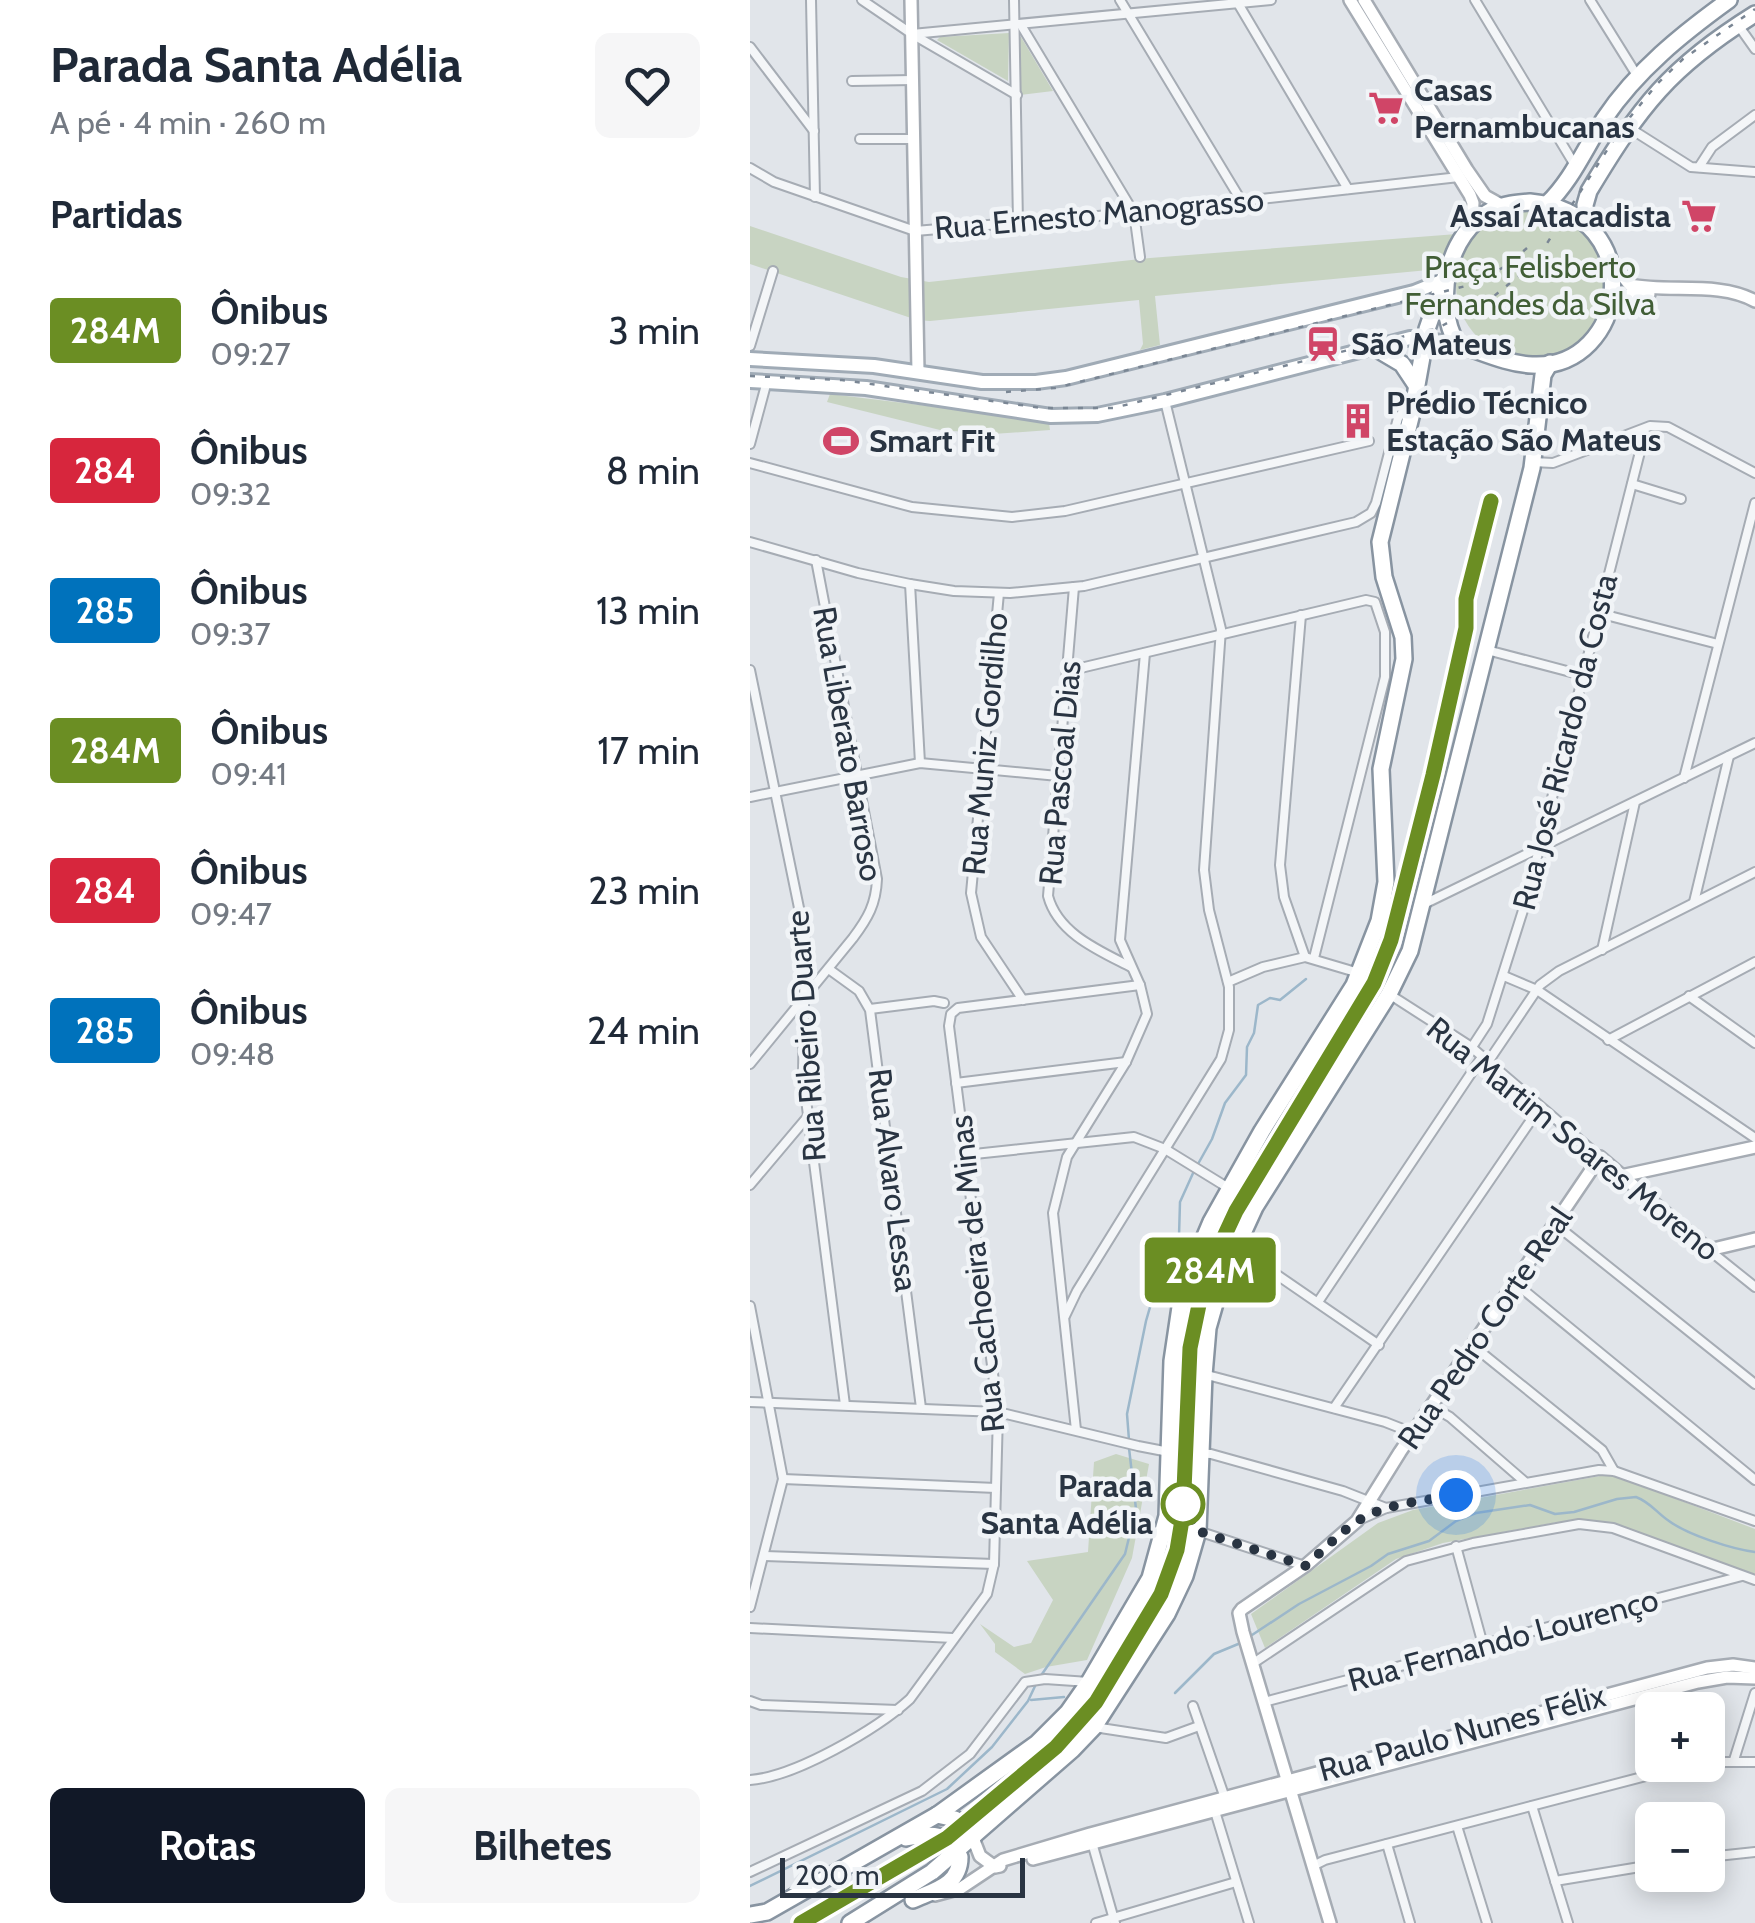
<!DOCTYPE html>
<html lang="pt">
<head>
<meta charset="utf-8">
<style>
  :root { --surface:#fff; --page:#f6f6f7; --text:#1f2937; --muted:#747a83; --accent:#111827 }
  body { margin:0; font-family:Cabin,sans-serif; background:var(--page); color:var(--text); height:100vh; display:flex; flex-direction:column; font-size:38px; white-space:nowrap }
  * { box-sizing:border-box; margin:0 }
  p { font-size:32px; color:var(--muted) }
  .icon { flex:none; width:55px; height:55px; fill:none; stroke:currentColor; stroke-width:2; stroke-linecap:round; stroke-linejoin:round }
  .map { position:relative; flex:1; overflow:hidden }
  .sheet { display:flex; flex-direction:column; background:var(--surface); width:750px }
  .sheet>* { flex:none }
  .badge { padding:0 20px; border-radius:8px; font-size:35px; line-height:65px }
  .controls { position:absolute; left:885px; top:1692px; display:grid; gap:20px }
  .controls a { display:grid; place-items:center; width:90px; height:90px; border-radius:15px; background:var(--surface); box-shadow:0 5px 25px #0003; font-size:50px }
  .scale { position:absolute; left:30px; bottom:25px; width:245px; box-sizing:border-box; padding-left:10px; border:5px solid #293442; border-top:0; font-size:28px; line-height:35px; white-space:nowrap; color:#293442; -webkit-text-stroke:8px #f1f4f7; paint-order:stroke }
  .you { position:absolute; width:50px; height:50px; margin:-25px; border:8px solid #fff; border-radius:50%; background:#1a73e8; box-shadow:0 0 0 15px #1a73e833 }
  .map>.badge { position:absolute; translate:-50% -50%; box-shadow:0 0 0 5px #fff }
  h2 { padding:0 50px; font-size:38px; line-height:90px }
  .round { display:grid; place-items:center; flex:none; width:105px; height:105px; border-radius:15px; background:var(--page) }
  .summary { display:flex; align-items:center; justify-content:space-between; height:170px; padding:0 50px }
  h1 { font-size:48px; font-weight:800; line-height:75px }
  .button { display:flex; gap:20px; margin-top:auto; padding:20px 50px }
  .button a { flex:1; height:115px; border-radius:15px; background:var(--accent); color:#fff; font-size:40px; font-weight:800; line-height:115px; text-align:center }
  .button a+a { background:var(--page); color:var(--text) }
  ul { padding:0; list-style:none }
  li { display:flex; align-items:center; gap:30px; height:140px; padding:0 50px }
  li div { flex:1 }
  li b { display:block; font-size:38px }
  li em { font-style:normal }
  li .badge { min-width:110px; font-weight:700; text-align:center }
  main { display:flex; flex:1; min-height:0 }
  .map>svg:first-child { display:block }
  .green { fill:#c8d4c2 }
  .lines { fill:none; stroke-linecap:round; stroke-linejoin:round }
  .stream { stroke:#9cb7ca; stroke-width:2.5 }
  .street-casing { stroke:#a6acb4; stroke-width:12 }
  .secondary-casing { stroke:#a6acb4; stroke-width:16 }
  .primary-casing { stroke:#a0abb6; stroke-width:18 }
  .highway-casing { stroke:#8894a1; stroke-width:20 }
  .street { stroke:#f4f6f8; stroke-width:8 }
  .secondary { stroke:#fff; stroke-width:11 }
  .primary { stroke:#fff; stroke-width:12 }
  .highway { stroke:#fff; stroke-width:15 }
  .rail { stroke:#7a8694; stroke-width:2.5; stroke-dasharray:5 10; stroke-linecap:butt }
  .line-casing { stroke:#fff; stroke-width:22 }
  .line { stroke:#6b8e23; stroke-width:15 }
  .walk { stroke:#293442; stroke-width:10; stroke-dasharray:0 18 }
  .stop-dot { fill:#fff; stroke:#6b8e23; stroke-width:5 }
  .labels { text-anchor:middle; stroke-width:9; stroke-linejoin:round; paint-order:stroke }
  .poi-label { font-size:32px; font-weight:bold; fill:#293442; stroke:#f1f4f7; text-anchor:start }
  .street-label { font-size:32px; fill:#293442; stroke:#f1f4f7 }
  .park-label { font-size:32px; fill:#415e36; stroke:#f1f4f7 }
  .stop-label { font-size:32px; font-weight:bold; fill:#293442; stroke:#f1f4f7; text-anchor:end }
</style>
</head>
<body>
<main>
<section class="sheet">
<div class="summary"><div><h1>Parada Santa Adélia</h1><p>A pé · 4 min · 260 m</p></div><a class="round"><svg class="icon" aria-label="heart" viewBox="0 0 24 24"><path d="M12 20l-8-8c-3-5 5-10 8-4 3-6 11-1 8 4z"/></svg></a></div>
<h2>Partidas</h2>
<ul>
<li><span class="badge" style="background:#6b8e23;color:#fff">284M</span><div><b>Ônibus</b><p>09:27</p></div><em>3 min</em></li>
<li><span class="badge" style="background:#d7263d;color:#fff">284</span><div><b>Ônibus</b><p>09:32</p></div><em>8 min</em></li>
<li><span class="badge" style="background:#0072bc;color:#fff">285</span><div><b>Ônibus</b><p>09:37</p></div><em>13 min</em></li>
<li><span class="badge" style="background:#6b8e23;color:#fff">284M</span><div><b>Ônibus</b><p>09:41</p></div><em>17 min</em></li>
<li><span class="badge" style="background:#d7263d;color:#fff">284</span><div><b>Ônibus</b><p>09:47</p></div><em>23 min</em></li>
<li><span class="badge" style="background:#0072bc;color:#fff">285</span><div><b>Ônibus</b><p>09:48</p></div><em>24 min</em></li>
</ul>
<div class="button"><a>Rotas</a><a>Bilhetes</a></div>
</section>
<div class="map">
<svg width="1005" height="1923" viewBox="0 0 1005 1923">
  <rect width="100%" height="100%" fill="#e1e5ea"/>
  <!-- green -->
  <g class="green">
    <path d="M 259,33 L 258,81 L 187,40 L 190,37 Z"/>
    <path d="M 268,37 L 271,37 L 303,91 L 270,95 Z"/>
    <circle cx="780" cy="285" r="74"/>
    <path d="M 0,226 L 151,277 L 179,282 L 400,258 L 707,234 L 689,269 L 405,296 L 410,345 L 390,350 L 393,344 L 389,300 L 180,321 L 167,320 L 0,264 Z"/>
    <path d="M 80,394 L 268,417 L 299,423 L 300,430 L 243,434 L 190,430 L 77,402 Z"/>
    <path d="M 366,1454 L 399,1464 L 382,1558 L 337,1660 L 296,1667 L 275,1674 L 245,1652 L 245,1644 L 230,1624 L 264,1647 L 281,1643 L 303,1600 L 277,1561 L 338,1552 L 344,1462 Z"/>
    <path d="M 861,1474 L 1005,1529 L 1005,1574 L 857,1523 L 808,1522 L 693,1543 L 646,1559 L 515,1648 L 501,1614 L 628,1523 L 663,1510 Z"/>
  </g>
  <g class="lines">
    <!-- stream -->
    <g class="stream">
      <path d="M 448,1164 L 462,1139 L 475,1103 L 496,1075 L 497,1047 L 504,1033 L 508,1005 L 520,998 L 530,1000 L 556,979"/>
      <path d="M 379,1440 L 377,1414 L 396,1321 L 414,1259 L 429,1236 L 430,1202 L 444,1171"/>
      <path d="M 499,1637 L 549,1604 L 621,1566 L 638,1554 L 679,1541 L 706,1521 L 726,1513 L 780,1505 L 805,1514 L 824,1512 L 867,1499 L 886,1497 C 900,1502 907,1513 919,1521 C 938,1535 982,1549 1005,1552"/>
      <path d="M 290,1677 L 375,1554 L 386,1509 L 379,1448"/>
      <path d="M 425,1693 L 464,1654 L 493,1642"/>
      <path d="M 281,1700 L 314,1697"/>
      <path d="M 0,1886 L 197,1789 L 242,1747 L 278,1701 L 286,1684"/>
    </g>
    <defs>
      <g id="street">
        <path d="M 61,0 L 65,197"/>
        <path d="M 112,0 L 162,34 L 267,95"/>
        <path d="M 264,0 L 268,223"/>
        <path d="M 370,0 L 492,202"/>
        <path d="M 486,0 L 598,189"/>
        <path d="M 725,0 L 826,167"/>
        <path d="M 840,0 L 888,77"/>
        <path d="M 271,25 L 384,213 L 390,257"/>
        <path d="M 988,25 L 1005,49"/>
        <path d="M 162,34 L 521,0"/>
        <path d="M 0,47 L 64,131"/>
        <path d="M 102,81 L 163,80"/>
        <path d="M 881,129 L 941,167 L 1005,172"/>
        <path d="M 110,139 L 164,139"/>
        <path d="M 949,167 L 962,147 L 1005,115"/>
        <path d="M 0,168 L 24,182 L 165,231 L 384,213 L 709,177"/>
        <path d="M 0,346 L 23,271"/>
        <path d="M 0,444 L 17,381"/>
        <path d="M 783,462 L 803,463 L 900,426 L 918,427 L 1005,473"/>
        <path d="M 0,463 L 162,507 L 262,517 L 315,511 L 619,441"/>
        <path d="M 882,484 L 931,499"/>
        <path d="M 0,542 L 108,573 L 160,584 L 204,591 L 260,593 L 334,586 L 606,522 L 621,513 L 626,503 L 648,418 L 661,402"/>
        <path d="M 160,584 L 170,763"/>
        <path d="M 324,587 L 298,896 C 308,934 350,951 381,967"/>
        <path d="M 249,593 L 221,893 L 231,937 L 273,1000"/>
        <path d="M 848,613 L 968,644"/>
        <path d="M 551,615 L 530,865 L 534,897 L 555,957"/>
        <path d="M 737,650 L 832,675"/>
        <path d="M 0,670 L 55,937 L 53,1076 L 95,1405"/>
        <path d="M 318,671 L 616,600 L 625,602 L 635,632 L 635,677 L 564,958"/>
        <path d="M 934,778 L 1005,503"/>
        <path d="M 0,797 L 170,763 L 308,776"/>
        <path d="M 944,902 L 979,756"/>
        <path d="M 672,905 L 1005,743"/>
        <path d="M 852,950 L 885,802"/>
        <path d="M 80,970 L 109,991 L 120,1010 L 171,1408"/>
        <path d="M 754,976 L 787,990 L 1005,1138"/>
        <path d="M 478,982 L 513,967 L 555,957 L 609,973"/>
        <path d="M 639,994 L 720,1046 L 850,1157"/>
        <path d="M 939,996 L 1005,1043"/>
        <path d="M 120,1009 L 184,1001 L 194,1003"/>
        <path d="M 858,1040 L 1005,962"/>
        <path d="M 722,1047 L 737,1024 L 775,904 L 892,444 L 890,431"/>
        <path d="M 738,1062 L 790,985 L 809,971 L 1005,872"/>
        <path d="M 0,1064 L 103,938 C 118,918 126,904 127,879 L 66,560"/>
        <path d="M 206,1083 L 376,1062"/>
        <path d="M 215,1155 L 384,1137 L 415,1149 L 480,1189"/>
        <path d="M 0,1185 L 59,1115"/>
        <path d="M 805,1224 L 1005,1384"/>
        <path d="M 485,1246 L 629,1345"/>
        <path d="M 959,1250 L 1005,1287"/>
        <path d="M 765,1283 L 1005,1480"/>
        <path d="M 568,1302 L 732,1057"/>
        <path d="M 0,1306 L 33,1479 L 0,1607"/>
        <path d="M 315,1316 L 327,1291 L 471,1059 L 479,1030 L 479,987 L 459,910 L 454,870 L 471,629 L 415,401"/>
        <path d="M 722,1345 L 852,1450 L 864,1471"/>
        <path d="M 421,1377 L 461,1376 L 635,1422 L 663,1433"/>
        <path d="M 0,1402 L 248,1412 L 388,1446 L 419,1452 L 461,1454 L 593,1491 L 636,1508"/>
        <path d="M 681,1406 L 700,1417 L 775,1482"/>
        <path d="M 584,1408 L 790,1107"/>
        <path d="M 326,1430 L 303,1213 L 317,1157 L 376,1062 L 397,1014 L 390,985 L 370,940 L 395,653"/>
        <path d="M 33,1479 L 246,1488"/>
        <path d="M 611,1519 L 636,1508 L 849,1470 L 864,1471 L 1005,1521"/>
        <path d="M 448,1531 L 555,1566"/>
        <path d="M 706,1546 L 733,1645"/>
        <path d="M 15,1556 L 244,1564"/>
        <path d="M 0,1628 L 203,1638"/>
        <path d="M 502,1664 L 656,1561 L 723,1543 L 829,1524 L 863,1528 L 1005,1580"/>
        <path d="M 0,1701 L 11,1705 L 148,1710"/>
        <path d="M 514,1702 L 992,1576"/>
        <path d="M 443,1706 L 476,1801"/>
        <path d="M 344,1727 L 416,1738 L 449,1726"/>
        <path d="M 984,1760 L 1005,1693"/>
        <path d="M 958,1762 L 1005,1762"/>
        <path d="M 0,1780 C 45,1777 127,1729 160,1699 L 237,1594 L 244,1564 L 248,1413 L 199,1026 L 201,1014 L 208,1008 L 390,985"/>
        <path d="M 782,1806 L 818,1923"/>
        <path d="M 464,1808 L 499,1923"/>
        <path d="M 707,1826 L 737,1923"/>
        <path d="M 341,1839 L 365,1923"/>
        <path d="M 637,1844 L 660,1923"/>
        <path d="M 958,1857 L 1005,1852"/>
        <path d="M 563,1866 L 575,1860 L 938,1765"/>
        <path d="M 0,1872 L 172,1791 L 220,1754 L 275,1682 L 295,1679 L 339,1682"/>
        <path d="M 805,1881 L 902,1865"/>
        <path d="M 346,1923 L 486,1882"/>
      </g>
      <g id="secondary">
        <path d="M 161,0 L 168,372"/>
        <path d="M 600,0 L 720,195 L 723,203 L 721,226"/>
        <path d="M 614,0 L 717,170 L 735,196 L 753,206"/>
        <path d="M 862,264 L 880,285 C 919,293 969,281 1005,301"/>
        <path d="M 860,302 L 880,294 L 899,294"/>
        <path d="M 871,1176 L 1005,1147"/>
        <path d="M 223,1838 L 230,1856 L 245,1867 L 250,1866"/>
        <path d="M 283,1859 L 948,1682 L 977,1677 L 1005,1678"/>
        <path d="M 185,1895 L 211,1888 L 253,1860 L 340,1834 L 957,1668 L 983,1665 L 1005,1668"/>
        <path d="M 580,1923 L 493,1632 L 489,1613 L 492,1609 L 555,1566 L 607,1521 L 650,1452 L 850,1157 L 959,1250 L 1005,1239"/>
      </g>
      <g id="primary">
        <path d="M 0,359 L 124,366 L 232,382 L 286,382 L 316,378 L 664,292 L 694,280"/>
        <path d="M 0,381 L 116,388 L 301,416 L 347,415 L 415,401 L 660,338 L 707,344"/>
      </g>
      <g id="highway">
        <path d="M 780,202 C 900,213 879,370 782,365 C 757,364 730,351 707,344 C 683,302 697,233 742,210 C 754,204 767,203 780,202 Z"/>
        <path d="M 797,204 C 822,180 835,148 854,119 C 887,70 932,34 979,0"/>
        <path d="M 837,224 L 835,205 L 839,191 C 890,106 920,67 1005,14"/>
        <path d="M 625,348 L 652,364 L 666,385"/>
        <path d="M 187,1815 L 205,1819 L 223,1838"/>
        <path d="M 156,1838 C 181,1833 199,1832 210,1857 C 210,1885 185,1890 163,1900"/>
        <path d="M 0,1915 L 17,1912 L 187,1815 L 287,1743 L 318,1712 L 339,1682 L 400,1578 L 417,1516 L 422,1361 L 430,1307 L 442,1267 L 461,1222 L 512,1131 L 604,985 L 629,921 L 636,882 L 631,769 L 654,659 L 653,637 L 634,577 L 630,542 L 662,413 L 677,329 L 696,274"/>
        <path d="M 100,1923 L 182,1872 L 322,1750 L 344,1727 L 417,1614 L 435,1576 L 448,1531 L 454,1375 L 458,1328 L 472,1279 L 505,1207 L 639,994 L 660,951 L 782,468 L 793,375 L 800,363"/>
      </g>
    </defs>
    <!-- street casing -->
    <use href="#street" class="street-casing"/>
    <!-- secondary casing -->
    <use href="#secondary" class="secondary-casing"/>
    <!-- primary casing -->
    <use href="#primary" class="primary-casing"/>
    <!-- highway casing -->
    <use href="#highway" class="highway-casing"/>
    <!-- street -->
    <use href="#street" class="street"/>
    <!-- secondary -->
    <use href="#secondary" class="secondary"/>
    <!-- primary -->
    <use href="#primary" class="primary"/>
    <!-- highway -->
    <use href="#highway" class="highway"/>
    <!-- rail -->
    <g class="rail">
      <path d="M 0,376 L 92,380 L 292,408 L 363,408 L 688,328 L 738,301 L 771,274 L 794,248 L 872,127 L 908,83 L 933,59 L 1005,9"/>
      <path d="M 256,392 L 305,388 L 716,286 L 756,266 L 784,242"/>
    </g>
  </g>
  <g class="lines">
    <defs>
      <path id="line" d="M 51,1923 L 197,1838 L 306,1747 L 346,1702 L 411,1594 L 427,1550 L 433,1514 L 440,1348 L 450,1300 L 466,1254 L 486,1211 L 624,983 L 641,940 L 683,775 L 716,628 L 716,599 L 741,501"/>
    </defs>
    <!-- line casing -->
    <use href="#line" class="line-casing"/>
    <!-- line -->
    <use href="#line" class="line"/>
    <!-- walk -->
    <path class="walk" d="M 433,1504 L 448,1531 L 555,1566 C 573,1551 591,1531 611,1519 C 639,1503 674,1501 706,1495"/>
  </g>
  <!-- icons -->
  <defs>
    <symbol id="supermarket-bare" viewBox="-9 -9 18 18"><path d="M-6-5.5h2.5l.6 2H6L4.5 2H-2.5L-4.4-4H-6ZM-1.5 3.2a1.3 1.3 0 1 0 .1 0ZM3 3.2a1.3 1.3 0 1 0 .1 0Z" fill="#d04567" stroke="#f1f4f7" stroke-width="2.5" paint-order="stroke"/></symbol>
    <symbol id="station-bare" viewBox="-9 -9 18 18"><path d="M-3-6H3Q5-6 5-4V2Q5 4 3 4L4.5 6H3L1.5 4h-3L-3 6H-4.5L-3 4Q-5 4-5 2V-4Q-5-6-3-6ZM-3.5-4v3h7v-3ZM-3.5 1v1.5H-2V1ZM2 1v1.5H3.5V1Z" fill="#d04567" stroke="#f1f4f7" stroke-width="2.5" paint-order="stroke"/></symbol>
    <symbol id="building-bare" viewBox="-9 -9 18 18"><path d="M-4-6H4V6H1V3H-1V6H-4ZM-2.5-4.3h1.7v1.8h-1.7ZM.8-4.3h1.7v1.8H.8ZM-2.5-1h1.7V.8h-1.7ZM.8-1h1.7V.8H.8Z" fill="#d04567" stroke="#f1f4f7" stroke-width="2.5" paint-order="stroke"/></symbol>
    <symbol id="stadium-bare" viewBox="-9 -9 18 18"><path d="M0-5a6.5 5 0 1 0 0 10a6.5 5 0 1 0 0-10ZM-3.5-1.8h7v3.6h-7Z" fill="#d04567" stroke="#f1f4f7" stroke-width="2.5" paint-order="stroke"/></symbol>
  </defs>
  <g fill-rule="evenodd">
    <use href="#supermarket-bare" x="611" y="83" width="50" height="50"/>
    <use href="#supermarket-bare" x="924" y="191" width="50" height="50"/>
    <use href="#station-bare" x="548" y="319" width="50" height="50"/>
    <use href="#building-bare" x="583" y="396" width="50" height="50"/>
    <use href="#stadium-bare" x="66" y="416" width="50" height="50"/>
  </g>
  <!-- markers -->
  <circle class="stop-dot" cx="433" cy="1504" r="20"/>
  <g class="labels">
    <!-- poi labels -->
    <g class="poi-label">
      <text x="664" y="101">Casas<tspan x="664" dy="37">Pernambucanas</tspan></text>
      <text x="921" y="227" text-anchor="end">Assaí Atacadista</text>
      <text x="601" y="355">São Mateus</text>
      <text x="636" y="414">Prédio Técnico<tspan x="636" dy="37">Estação São Mateus</tspan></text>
      <text x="119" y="452">Smart Fit</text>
    </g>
    <!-- street labels -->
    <g class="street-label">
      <text transform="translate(349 214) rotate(-5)" y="11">Rua Ernesto Manograsso</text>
      <text transform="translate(815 742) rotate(-76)" y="11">Rua José Ricardo da Costa</text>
      <text transform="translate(98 744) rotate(80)" y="11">Rua Liberato Barroso</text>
      <text transform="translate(235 744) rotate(-85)" y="11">Rua Muniz Gordilho</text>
      <text transform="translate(310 773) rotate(-85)" y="11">Rua Pascoal Dias</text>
      <text transform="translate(56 1036) rotate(-94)" y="11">Rua Ribeiro Duarte</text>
      <text transform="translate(823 1139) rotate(39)" y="11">Rua Martim Soares Moreno</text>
      <text transform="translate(143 1180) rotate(83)" y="11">Rua Alvaro Lessa</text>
      <text transform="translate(227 1274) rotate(-96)" y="11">Rua Cachoeira de Minas</text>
      <text transform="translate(735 1328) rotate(-56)" y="11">Rua Pedro Corte Real</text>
      <text transform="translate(753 1640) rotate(-15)" y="11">Rua Fernando Lourenço</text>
      <text transform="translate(712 1733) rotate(-15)" y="11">Rua Paulo Nunes Félix</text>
    </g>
    <!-- park labels -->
    <g class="park-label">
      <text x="780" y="278">Praça Felisberto<tspan x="780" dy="37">Fernandes da Silva</tspan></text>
    </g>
    <!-- stop labels -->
    <g class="stop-label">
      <text x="403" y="1497">Parada<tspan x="403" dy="37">Santa Adélia</tspan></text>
    </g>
  </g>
</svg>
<div class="controls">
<a>+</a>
<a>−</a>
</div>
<div class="scale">200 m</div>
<div class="you" style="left:706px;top:1495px"></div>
<b class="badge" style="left:460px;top:1270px;background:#6b8e23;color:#fff">284M</b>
</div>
</main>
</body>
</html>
